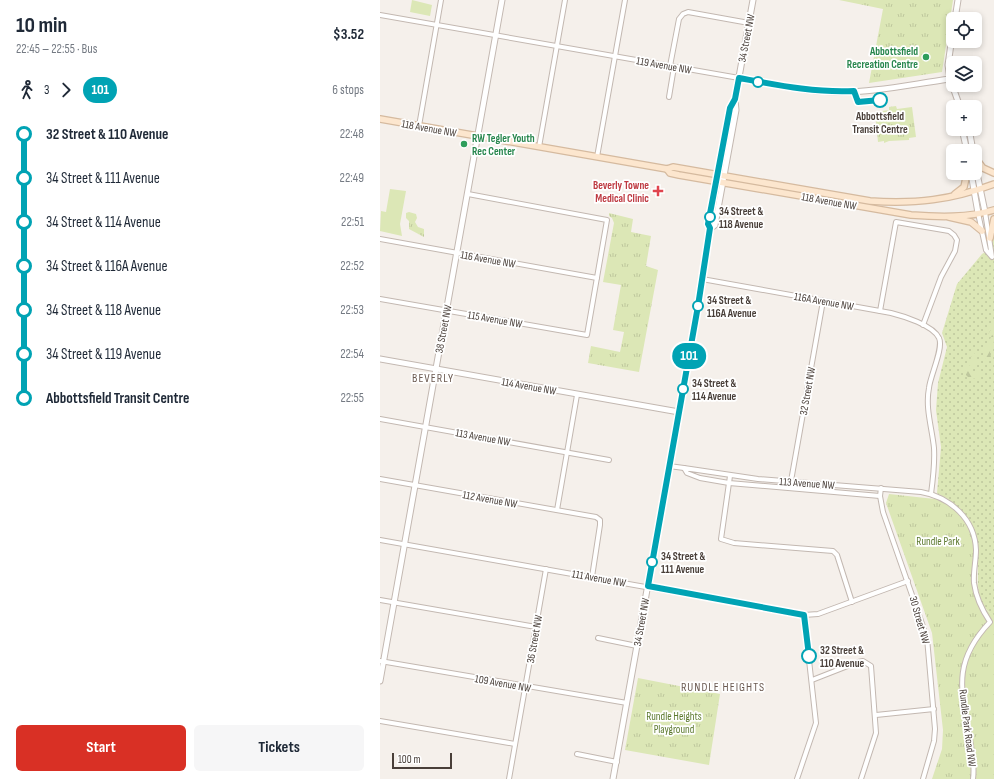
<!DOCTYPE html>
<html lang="en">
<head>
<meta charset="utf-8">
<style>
  :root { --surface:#fff; --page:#f6f6f7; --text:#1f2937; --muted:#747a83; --accent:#d93025 }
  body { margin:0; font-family:"Sofia Sans Condensed",sans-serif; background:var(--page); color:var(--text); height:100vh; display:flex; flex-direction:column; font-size:15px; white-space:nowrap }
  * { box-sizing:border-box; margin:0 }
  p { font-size:13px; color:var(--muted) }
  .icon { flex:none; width:22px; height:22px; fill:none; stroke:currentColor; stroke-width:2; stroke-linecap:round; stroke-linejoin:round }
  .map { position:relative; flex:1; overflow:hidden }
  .details { display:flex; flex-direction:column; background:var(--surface); width:380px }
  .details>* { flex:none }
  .badge { padding:0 8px; border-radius:13px; font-size:14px; line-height:26px }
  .tools { position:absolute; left:566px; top:12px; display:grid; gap:8px }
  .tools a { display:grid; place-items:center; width:36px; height:36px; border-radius:6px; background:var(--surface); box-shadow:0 2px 6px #0003; font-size:20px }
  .scale { position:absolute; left:12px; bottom:10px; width:60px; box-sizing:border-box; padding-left:4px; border:2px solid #493f39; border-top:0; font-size:11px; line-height:14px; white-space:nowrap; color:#493f39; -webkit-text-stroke:3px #fff; paint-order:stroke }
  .map>.badge { position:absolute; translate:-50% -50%; box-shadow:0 0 0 2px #fff }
  .legs { display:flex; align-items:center; gap:6px; height:44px; padding:0 16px; font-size:13px }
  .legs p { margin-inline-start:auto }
  .headline { display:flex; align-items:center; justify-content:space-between; height:68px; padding:0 16px }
  h1 { font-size:22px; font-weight:700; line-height:30px }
  .primary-button { display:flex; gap:8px; margin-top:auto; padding:8px 16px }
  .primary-button a { flex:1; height:46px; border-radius:6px; background:var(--accent); color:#fff; font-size:16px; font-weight:700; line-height:46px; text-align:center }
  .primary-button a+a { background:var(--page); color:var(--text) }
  ul { padding:0 16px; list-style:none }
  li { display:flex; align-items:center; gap:14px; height:44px; font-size:15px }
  li i { display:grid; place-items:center; width:6px; height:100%; margin:0 5px; background:currentColor }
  li i::after { content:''; width:10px; height:10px; margin:-5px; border:3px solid; border-radius:50%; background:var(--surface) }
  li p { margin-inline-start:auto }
  li:first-child i { background:linear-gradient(#0000 50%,currentColor 0) }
  li:last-child i { background:linear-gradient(currentColor 50%,#0000 0) }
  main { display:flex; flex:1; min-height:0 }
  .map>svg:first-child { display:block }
  .grass { fill:url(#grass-dots) }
  .forest { fill:url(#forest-firs) }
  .park { fill:url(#park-tufts) }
  .pitch { fill:#dce7b6 }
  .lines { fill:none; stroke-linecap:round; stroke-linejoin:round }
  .minor-casing { stroke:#c3b8b1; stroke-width:6 }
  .tertiary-casing { stroke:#c3b8b1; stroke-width:7 }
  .secondary-casing { stroke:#d5ba9f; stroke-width:8 }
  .minor { stroke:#fff; stroke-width:4 }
  .tertiary { stroke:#fff; stroke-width:5 }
  .secondary { stroke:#fce6ce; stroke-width:5.5 }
  .line-1-casing { stroke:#fff; stroke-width:9 }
  .line-1 { stroke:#00a3b4; stroke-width:6 }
  .leisure-dot { fill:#2e9e5b; stroke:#fff; stroke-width:1.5 }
  .stop-1-dot { fill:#fff; stroke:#00a3b4; stroke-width:2 }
  .health-dot { fill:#e0444e; stroke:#fff; stroke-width:1.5 }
  .labels { text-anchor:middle; stroke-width:3.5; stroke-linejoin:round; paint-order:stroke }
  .street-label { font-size:11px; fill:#493f39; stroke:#fff }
  .leisure-label { font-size:11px; font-weight:bold; fill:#27864d; stroke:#fff; text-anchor:end }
  .stop-label { font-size:11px; font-weight:bold; fill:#493f39; stroke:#fff; text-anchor:start }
  .health-label { font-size:11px; font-weight:bold; fill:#be3a42; stroke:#fff; text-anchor:end }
  .park-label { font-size:11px; fill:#5c792e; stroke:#fff }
  .neighbourhood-label { font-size:12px; letter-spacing:1px; fill:#6b5a51; stroke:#fff }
</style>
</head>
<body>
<main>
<section class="details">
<div class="headline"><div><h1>10 min</h1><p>22:45 – 22:55 · Bus</p></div><b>$3.52</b></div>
<div class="legs"><svg class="icon" aria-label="walk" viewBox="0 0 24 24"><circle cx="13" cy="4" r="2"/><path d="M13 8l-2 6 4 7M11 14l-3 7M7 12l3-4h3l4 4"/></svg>3<svg class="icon" aria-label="forward" viewBox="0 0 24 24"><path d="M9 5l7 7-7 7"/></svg><b class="badge" style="background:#00a3b4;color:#fff">101</b><p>6 stops</p></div>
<ul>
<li><i style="color:#00a3b4"></i><b>32 Street &amp; 110 Avenue</b><p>22:48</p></li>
<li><i style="color:#00a3b4"></i><span>34 Street &amp; 111 Avenue</span><p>22:49</p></li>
<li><i style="color:#00a3b4"></i><span>34 Street &amp; 114 Avenue</span><p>22:51</p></li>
<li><i style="color:#00a3b4"></i><span>34 Street &amp; 116A Avenue</span><p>22:52</p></li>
<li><i style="color:#00a3b4"></i><span>34 Street &amp; 118 Avenue</span><p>22:53</p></li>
<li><i style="color:#00a3b4"></i><span>34 Street &amp; 119 Avenue</span><p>22:54</p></li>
<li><i style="color:#00a3b4"></i><b>Abbottsfield Transit Centre</b><p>22:55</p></li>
</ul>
<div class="primary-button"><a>Start</a><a>Tickets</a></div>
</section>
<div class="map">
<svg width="614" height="779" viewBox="0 0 614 779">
  <defs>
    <pattern id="grass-dots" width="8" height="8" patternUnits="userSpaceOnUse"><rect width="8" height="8" fill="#dce7b6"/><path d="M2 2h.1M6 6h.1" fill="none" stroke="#bec79d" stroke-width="1.8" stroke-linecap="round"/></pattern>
    <pattern id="forest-firs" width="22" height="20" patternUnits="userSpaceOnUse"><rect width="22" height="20" fill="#dce7b6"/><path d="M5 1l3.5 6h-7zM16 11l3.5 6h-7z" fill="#bec79d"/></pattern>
    <pattern id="park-tufts" width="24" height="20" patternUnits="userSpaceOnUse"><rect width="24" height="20" fill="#dce7b6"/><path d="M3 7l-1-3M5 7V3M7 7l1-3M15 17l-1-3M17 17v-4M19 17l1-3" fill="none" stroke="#bec79d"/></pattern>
  </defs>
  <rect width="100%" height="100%" fill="#f5f0eb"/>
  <!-- grass -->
  <path class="grass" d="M 614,227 L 614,615 L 613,615 C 592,601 600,577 597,556 C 596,548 576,508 570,501 C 568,498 561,496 557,493 L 561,447 L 556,410 L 558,383 L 567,347 L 562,333 L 577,284 L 602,254 L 610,249 Z"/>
  <!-- forest -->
  <g class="forest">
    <path d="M 614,320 L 614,341 L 610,352 L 611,358 L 606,361 L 602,349 L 612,341 L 610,339 L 613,333 L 611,330 L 608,334 L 605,331 Z"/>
    <path d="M 594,352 L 598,361 L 588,371 L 593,373 L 597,370 L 601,375 L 600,378 L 590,379 L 586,375 L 584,365 L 588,363 L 590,366 L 591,356 Z"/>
  </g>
  <!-- park -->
  <g class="park">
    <path d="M 459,0 L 573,0 L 562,72 L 489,83 L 503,9 Z"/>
    <path d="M 516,106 L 517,109 L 532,107 L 536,137 L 529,138 L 529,140 L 509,141 L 504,143 L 504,141 L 498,142 L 495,112 L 509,110 L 509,107 Z"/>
    <path d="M 29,212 L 36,214 L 37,218 L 35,222 L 38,227 L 44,229 L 44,237 L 29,229 L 29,221 L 26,218 L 26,213 Z"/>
    <path d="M 229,213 L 253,219 L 251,232 L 271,236 L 266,266 L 278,270 L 259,372 L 208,363 L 211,346 L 240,352 L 244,332 L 233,330 L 241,285 L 223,282 L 234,223 L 232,218 L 229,216 Z"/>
    <path d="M 557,493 C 571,501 584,509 591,524 C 605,548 585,601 614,615 L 614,779 L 552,779 L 562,749 L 563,730 L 552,633 L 506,503 L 509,494 L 555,499 Z"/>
    <path d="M 258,678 L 340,694 L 329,765 L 245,750 Z"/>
  </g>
  <!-- pitch -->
  <g class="pitch">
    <path d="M 32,0 L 52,5 L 50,16 L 30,12 Z"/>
    <path d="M 10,189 L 26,191 L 20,224 L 22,236 L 0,231 L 1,211 L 6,212 Z"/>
  </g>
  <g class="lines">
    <defs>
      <g id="minor">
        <path d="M 0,15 L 359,78"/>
        <path d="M 290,66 L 299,19 L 303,14 L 308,12 L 369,23"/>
        <path d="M 289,97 L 294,67"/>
        <path d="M 39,126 L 61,0"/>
        <path d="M 159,147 L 185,0"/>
        <path d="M 217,157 L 245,0"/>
        <path d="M 598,213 L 606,250 L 612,257 L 605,212"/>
        <path d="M 0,239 L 217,278"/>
        <path d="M 322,279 L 511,313 C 523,316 553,325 559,338 C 564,348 550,376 549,388 C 545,408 552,428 554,448 C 555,464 553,479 551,494"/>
        <path d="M 0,299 L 207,335 L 227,220 L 88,194"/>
        <path d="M 500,311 L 516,222 L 569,231 L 574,235 L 577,240 L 575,251 L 561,277 L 543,325"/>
        <path d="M 0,419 L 229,460"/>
        <path d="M 289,466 L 304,468"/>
        <path d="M 350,476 L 341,539 L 354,543 L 453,551 L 457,555 L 472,602"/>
        <path d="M 0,479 L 216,517 L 220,520 L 220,525 L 212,577"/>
        <path d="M 411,481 L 443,301"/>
        <path d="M 501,488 L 500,496 L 503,512 L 547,638 L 555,729 L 554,741 L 543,779"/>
        <path d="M 500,496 L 349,483 L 320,478 L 307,473 L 304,468 L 378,479 L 541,492 C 570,497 595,519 596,550 C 596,561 593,572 594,583 C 596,598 602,610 610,622 C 572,662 581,690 590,739 C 592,753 595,765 593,779"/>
        <path d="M 177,510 L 197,395"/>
        <path d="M 0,540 L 424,615 L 438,614 L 528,581"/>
        <path d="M 0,600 L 156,627"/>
        <path d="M 218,638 L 257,646"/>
        <path d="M 0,661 L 247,703"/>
        <path d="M 432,680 L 478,662 L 483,661 L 491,666 L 496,733 L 481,779"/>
        <path d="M 496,715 L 554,709"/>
        <path d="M 0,721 L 135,744"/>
        <path d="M 197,754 L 237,762"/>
        <path d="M 129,779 L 166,569"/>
        <path d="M 417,779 L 436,723 L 424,615"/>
      </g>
      <g id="tertiary">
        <path d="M 575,19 L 578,0"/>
        <path d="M 573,30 L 568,65 L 570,79 L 580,107"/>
        <path d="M 359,78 C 390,84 422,91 455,92 C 493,93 532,84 570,79"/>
        <path d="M 582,129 L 587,151"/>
        <path d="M 589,129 L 593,151"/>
        <path d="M 595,164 L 605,212"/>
        <path d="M 591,173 L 598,213"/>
        <path d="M 330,229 L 335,225 L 356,110 L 355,100"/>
        <path d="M 0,359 L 299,412"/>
        <path d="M 0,681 L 122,0"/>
        <path d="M 233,779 L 318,306 L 330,229 L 329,224 L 350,109 L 355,99 L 373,0"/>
      </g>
      <g id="secondary">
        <path d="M 0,119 L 287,169 L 293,167 L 490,201 C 536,204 571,200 614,184"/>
        <path d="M 595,157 L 603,168 L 614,173"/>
        <path d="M 287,169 L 290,173 L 299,175 L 531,215 C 558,217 588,218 614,210"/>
        <path d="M 575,194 L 584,187 L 587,173"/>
        <path d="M 569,217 L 591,222 L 602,231"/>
        <path d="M 610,238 L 614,219"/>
      </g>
    </defs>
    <!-- minor casing -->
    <use href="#minor" class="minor-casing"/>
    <!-- tertiary casing -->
    <use href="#tertiary" class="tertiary-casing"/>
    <!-- secondary casing -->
    <use href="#secondary" class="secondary-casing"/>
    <!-- minor -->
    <use href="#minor" class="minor"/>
    <!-- tertiary -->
    <use href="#tertiary" class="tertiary"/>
    <!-- secondary -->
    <use href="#secondary" class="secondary"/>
  </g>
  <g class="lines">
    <defs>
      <path id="line-1" d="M 429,656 L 424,615 L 268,586 L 318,306 L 330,228 L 328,224 L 350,108 L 355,99 L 359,78 C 397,85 435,93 474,91 L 478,102 L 500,100"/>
    </defs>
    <!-- line-1 casing -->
    <use href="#line-1" class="line-1-casing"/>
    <!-- line-1 -->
    <use href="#line-1" class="line-1"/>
  </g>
  <!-- markers -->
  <g class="leisure-dot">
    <circle cx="546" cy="57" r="4"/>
    <circle cx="84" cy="144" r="4"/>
  </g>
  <g class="stop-1-dot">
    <circle cx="378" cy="82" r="5"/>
    <circle cx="500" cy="100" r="7"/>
    <circle cx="330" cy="217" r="5"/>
    <circle cx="318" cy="306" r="5"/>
    <circle cx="303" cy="389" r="5"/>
    <circle cx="272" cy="562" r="5"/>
    <circle cx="429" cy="656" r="7"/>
  </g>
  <path class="health-dot" d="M276 185h4v4h4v4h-4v4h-4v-4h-4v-4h4z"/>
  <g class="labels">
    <!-- street labels -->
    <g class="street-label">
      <text transform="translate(366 38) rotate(-79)" y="4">34 Street NW</text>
      <text transform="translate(284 65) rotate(10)" y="4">119 Avenue NW</text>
      <text transform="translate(49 128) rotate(10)" y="4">118 Avenue NW</text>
      <text transform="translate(449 201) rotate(10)" y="4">118 Avenue NW</text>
      <text transform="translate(108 259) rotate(10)" y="4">116 Avenue NW</text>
      <text transform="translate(444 301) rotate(10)" y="4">116A Avenue NW</text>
      <text transform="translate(115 319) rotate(10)" y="4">115 Avenue NW</text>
      <text transform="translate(63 329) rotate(-79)" y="4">38 Street NW</text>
      <text transform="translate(149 386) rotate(10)" y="4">114 Avenue NW</text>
      <text transform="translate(427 391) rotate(-80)" y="4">32 Street NW</text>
      <text transform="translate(103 437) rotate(10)" y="4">113 Avenue NW</text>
      <text transform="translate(427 483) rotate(4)" y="4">113 Avenue NW</text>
      <text transform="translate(110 499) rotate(10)" y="4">112 Avenue NW</text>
      <text transform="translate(219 578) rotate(10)" y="4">111 Avenue NW</text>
      <text transform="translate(540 620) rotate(74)" y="4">30 Street NW</text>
      <text transform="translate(261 622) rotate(-80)" y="4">34 Street NW</text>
      <text transform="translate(154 639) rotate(-80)" y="4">36 Street NW</text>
      <text transform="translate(123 683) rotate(10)" y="4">109 Avenue NW</text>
      <text transform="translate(588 728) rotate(83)" y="4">Rundle Park Road NW</text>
    </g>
    <!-- leisure labels -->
    <g class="leisure-label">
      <text x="538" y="55">Abbottsfield<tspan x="538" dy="13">Recreation Centre</tspan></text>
      <text x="92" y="142" text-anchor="start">RW Tegler Youth<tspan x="92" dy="13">Rec Center</tspan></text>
    </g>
    <!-- stop labels -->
    <g class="stop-label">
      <text x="500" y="120" text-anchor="middle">Abbottsfield<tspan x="500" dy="13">Transit Centre</tspan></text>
      <text x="339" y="215">34 Street &amp;<tspan x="339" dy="13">118 Avenue</tspan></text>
      <text x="327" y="304">34 Street &amp;<tspan x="327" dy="13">116A Avenue</tspan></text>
      <text x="312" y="387">34 Street &amp;<tspan x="312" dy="13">114 Avenue</tspan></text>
      <text x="281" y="560">34 Street &amp;<tspan x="281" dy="13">111 Avenue</tspan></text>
      <text x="440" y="654">32 Street &amp;<tspan x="440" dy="13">110 Avenue</tspan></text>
    </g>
    <!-- health labels -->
    <g class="health-label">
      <text x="269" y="189">Beverly Towne<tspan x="269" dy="13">Medical Clinic</tspan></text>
    </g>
    <!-- park labels -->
    <g class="park-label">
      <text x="558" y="545">Rundle Park</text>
      <text x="294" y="720">Rundle Heights<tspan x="294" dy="13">Playground</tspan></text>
    </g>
    <!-- neighbourhood labels -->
    <g class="neighbourhood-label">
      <text x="53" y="382">BEVERLY</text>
      <text x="343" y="691">RUNDLE HEIGHTS</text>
    </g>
  </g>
</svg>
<div class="tools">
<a><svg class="icon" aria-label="locate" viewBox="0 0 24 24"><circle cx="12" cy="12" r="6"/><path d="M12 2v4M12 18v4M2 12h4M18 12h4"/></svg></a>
<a><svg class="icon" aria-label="layers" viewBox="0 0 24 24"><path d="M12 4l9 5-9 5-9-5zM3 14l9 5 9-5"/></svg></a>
<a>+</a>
<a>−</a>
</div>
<div class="scale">100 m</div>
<b class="badge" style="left:309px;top:356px;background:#00a3b4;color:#fff">101</b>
</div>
</main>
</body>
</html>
